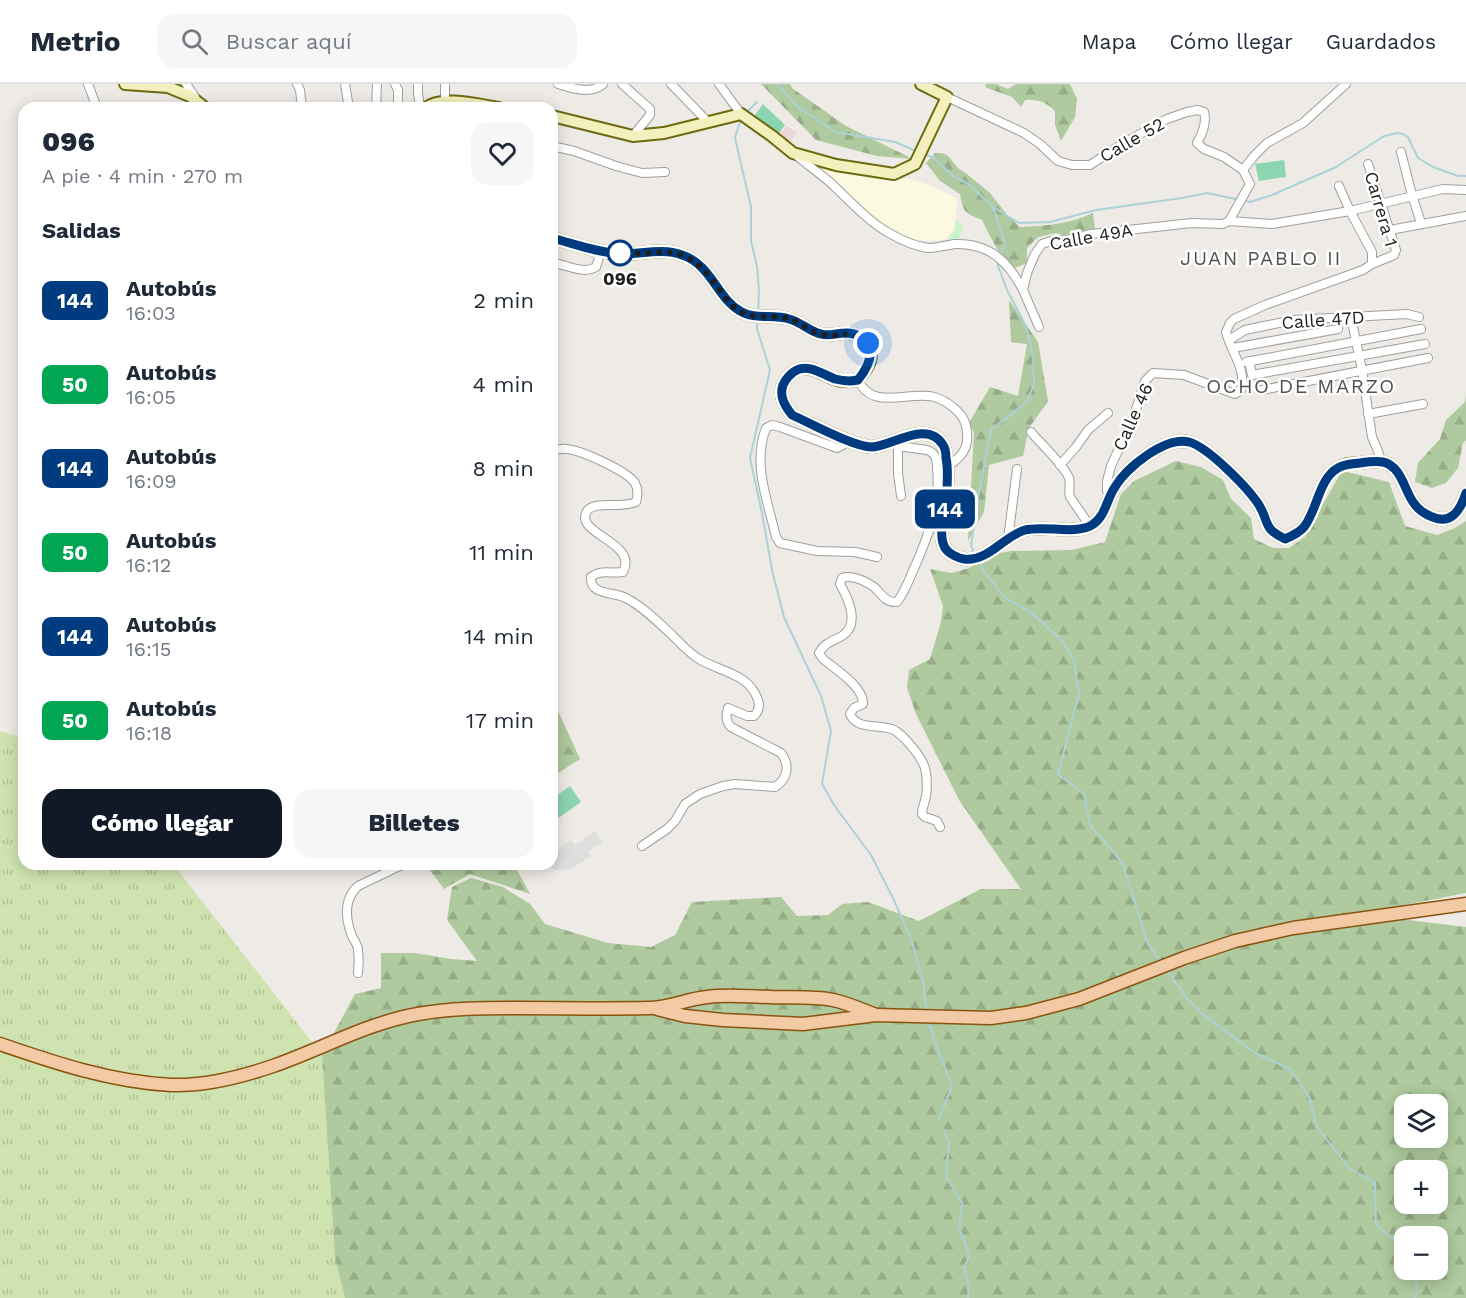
<!DOCTYPE html>
<html lang="es">
<head>
<meta charset="utf-8">
<style>
  :root { --surface:#fff; --page:#f6f6f7; --text:#1f2937; --muted:#747a83; --line:#e0e1e3; --accent:#111827 }
  body { margin:0; font-family:"Work Sans",sans-serif; background:var(--page); color:var(--text); height:100vh; display:flex; flex-direction:column; font-size:22px; white-space:nowrap }
  * { box-sizing:border-box; margin:0 }
  p { font-size:20px; color:var(--muted) }
  .icon { flex:none; width:33px; height:33px; fill:none; stroke:currentColor; stroke-width:2; stroke-linecap:round; stroke-linejoin:round }
  .map { position:relative; flex:1; overflow:hidden }
  .drawer { position:absolute; left:18px; top:18px; width:540px; height:768px; display:flex; flex-direction:column; background:var(--surface); border-radius:18px; box-shadow:0 3px 15px #0003 }
  .drawer>* { flex:none }
  .badge { padding:0 12px; border-radius:9px; font-size:21px; line-height:39px }
  .buttons { position:absolute; left:1394px; top:1010px; display:grid; gap:12px }
  .buttons a { display:grid; place-items:center; width:54px; height:54px; border-radius:12px; background:var(--surface); box-shadow:0 3px 15px #0003; font-size:30px }
  .you { position:absolute; width:30px; height:30px; margin:-15px; border:4px solid #fff; border-radius:50%; background:#1a73e8; box-shadow:0 0 0 9px #1a73e833 }
  .map>.badge { position:absolute; translate:-50% -50%; box-shadow:0 0 0 3px #fff }
  h2 { padding:0 24px; font-size:22px; line-height:54px }
  .round { display:grid; place-items:center; flex:none; width:63px; height:63px; border-radius:18px; background:var(--page) }
  .summary { display:flex; align-items:center; justify-content:space-between; height:102px; padding:0 24px }
  h1 { font-size:28px; font-weight:800; line-height:45px }
  .button { display:flex; gap:12px; margin-top:auto; padding:12px 24px }
  .button a { flex:1; height:69px; border-radius:18px; background:var(--accent); color:#fff; font-size:24px; font-weight:800; line-height:69px; text-align:center }
  .button a+a { background:var(--page); color:var(--text) }
  ul { padding:0; list-style:none }
  li { display:flex; align-items:center; gap:18px; height:84px; padding:0 24px }
  li div { flex:1 }
  li b { display:block; font-size:22px }
  li em { font-style:normal }
  li .badge { min-width:66px; font-weight:700; text-align:center }
  header { display:flex; align-items:center; gap:36px; box-sizing:border-box; height:84px; padding:0 30px; background:var(--surface); border-bottom:2px solid var(--line) }
  header strong { font-size:28px }
  nav { display:flex; gap:33px; margin-inline-start:auto; font-size:21px }
  .search { width:420px; height:54px; background:var(--page); display:flex; align-items:center; gap:15px; box-sizing:border-box; padding:0 21px; border-radius:18px; color:var(--muted); font-size:22px }
  .map>svg:first-child { display:block }
  .commercial { fill:#edd6d8 }
  .education { fill:#fcf9e1 }
  .grass { fill:url(#grass-tufts) }
  .forest { fill:url(#forest-firs); fill-rule:evenodd }
  .park { fill:#c8f4c7 }
  .pitch { fill:#8bd6b1 }
  .parking { fill:#dedede }
  .lines { fill:none; stroke-linecap:round; stroke-linejoin:round }
  .stream { stroke:#aad2d8; stroke-width:2 }
  .street-casing { stroke:#9f9f9f; stroke-width:10 }
  .secondary-casing { stroke:#6b6b0f; stroke-width:14 }
  .primary-casing { stroke:#8a540e; stroke-width:15 }
  .street { stroke:#fff; stroke-width:8 }
  .secondary { stroke:#f3f0be; stroke-width:10 }
  .primary { stroke:#f3caa6; stroke-width:12 }
  .line-casing { stroke:#fff; stroke-width:14 }
  .line { stroke:#003b80; stroke-width:9 }
  .walk { stroke:#1e1e1e; stroke-width:6; stroke-dasharray:0 10.8 }
  .stop-dot { fill:#fff; stroke:#003b80; stroke-width:3 }
  .labels { text-anchor:middle; stroke-width:5; stroke-linejoin:round; paint-order:stroke }
  .street-label { font-size:18px; fill:#1e1e1e; stroke:#fff }
  .stop-label { font-size:18px; font-weight:bold; fill:#1e1e1e; stroke:#fff }
  .neighbourhood-label { font-size:20px; letter-spacing:1.5px; fill:#515151; stroke:#fff }
</style>
</head>
<body>
<header>
<strong>Metrio</strong>
<div class="search"><svg class="icon" aria-label="search" viewBox="0 0 24 24"><circle cx="10" cy="10" r="6"/><path d="M15 15l6 6"/></svg>Buscar aquí</div>
<nav><a>Mapa</a><a>Cómo llegar</a><a>Guardados</a></nav>
</header>
<div class="map">
<svg width="1466" height="1214" viewBox="0 0 1466 1214">
  <defs>
    <pattern id="grass-tufts" width="24" height="20" patternUnits="userSpaceOnUse" patternTransform="scale(1.5)"><rect width="24" height="20" fill="#cfe3b0"/><path d="M3 7l-1-3M5 7V3M7 7l1-3M15 17l-1-3M17 17v-4M19 17l1-3" fill="none" stroke="#b1c297"/></pattern>
    <pattern id="forest-firs" width="22" height="20" patternUnits="userSpaceOnUse" patternTransform="scale(1.5)"><rect width="22" height="20" fill="#afca9e"/><path d="M5 1l3.5 6h-7zM16 11l3.5 6h-7z" fill="#96ad88"/></pattern>
  </defs>
  <rect width="100%" height="100%" fill="#eeeae5"/>
  <!-- commercial -->
  <path class="commercial" d="M 787,42 L 797,49 L 788,60 L 778,53 Z"/>
  <!-- education -->
  <path class="education" d="M 816,81 L 897,96 L 909,95 L 927,100 L 957,114 L 956,133 L 953,147 L 944,156 L 913,157 L 887,144 L 873,134 L 824,90 Z"/>
  <!-- grass -->
  <path class="grass" d="M 0,647 L 24,654 L 24,780 L 173,780 L 322,971 L 335,1174 L 345,1214 L 0,1214 Z"/>
  <!-- forest -->
  <g class="forest">
    <path d="M 761,0 L 790,0 L 792,4 L 846,42 L 913,75 L 877,72 L 816,56 Z"/>
    <path d="M 986,0 L 996,0 L 1008,5 L 1016,0 L 1070,0 L 1077,15 L 1075,33 L 1061,57 L 1055,41 L 1055,27 C 1046,18 1038,15 1025,16 L 1021,23 L 1012,13 L 987,4 L 985,2 Z"/>
    <path d="M 935,69 L 942,69 L 948,72 L 958,84 L 968,91 L 990,109 L 1008,132 L 1020,143 C 1047,142 1068,140 1093,129 L 1095,145 L 1079,150 L 1066,152 L 1056,149 L 1038,153 L 1027,164 L 1027,179 L 1012,185 C 1000,172 990,153 982,136 C 966,129 963,129 960,110 L 940,97 L 926,79 Z"/>
    <path d="M 1009,216 L 1038,258 L 1048,317 L 1029,344 L 1023,372 L 989,381 L 984,428 L 968,457 L 974,349 L 969,339 L 990,303 L 1018,312 L 1027,260 L 1011,258 Z"/>
    <path d="M 1466,310 L 1466,356 L 1463,359 L 1458,384 L 1446,399 L 1432,404 L 1415,398 L 1418,379 L 1440,355 L 1446,336 L 1465,318 Z"/>
    <path d="M 1176,377 L 1201,383 L 1223,396 L 1231,415 L 1251,434 L 1254,455 L 1273,464 L 1289,464 L 1305,453 L 1336,397 L 1343,387 L 1389,398 L 1405,442 L 1437,451 L 1455,444 L 1466,437 L 1466,809 L 1359,830 L 1466,843 L 1466,1214 L 345,1214 L 335,1174 L 322,971 L 355,910 L 381,904 L 381,869 L 415,869 L 451,875 L 477,877 L 447,836 L 452,803 L 471,794 L 503,803 L 530,820 L 545,840 L 608,859 L 651,863 L 675,851 L 692,818 L 781,813 L 797,832 L 828,831 L 842,820 L 868,818 L 919,837 L 981,805 L 1021,805 L 959,716 L 916,630 L 907,604 L 909,586 L 930,575 L 941,538 L 943,522 L 930,485 L 952,489 L 969,484 L 994,470 L 1011,467 L 1072,466 L 1105,458 L 1121,410 L 1134,397 ZM 1404,1020 L 1437,1020 L 1437,1053 L 1404,1053 ZM 1404,1086 L 1437,1086 L 1437,1119 L 1404,1119 ZM 1404,1152 L 1437,1152 L 1437,1185 L 1404,1185 Z"/>
    <path d="M 552,620 L 558,627 L 580,675 L 552,693 Z"/>
    <path d="M 425,780 L 514,780 L 530,810 L 470,790 L 444,805 Z"/>
  </g>
  <!-- park -->
  <path class="park" d="M 956,137 L 963,140 L 960,154 L 951,156 L 949,153 L 955,147 Z"/>
  <!-- pitch -->
  <g class="pitch">
    <path d="M 763,20 L 785,41 L 777,52 L 755,31 Z"/>
    <path d="M 1284,76 L 1286,93 L 1259,97 L 1255,80 Z"/>
    <path d="M 570,702 L 581,718 L 557,735 L 552,729 L 552,715 Z"/>
  </g>
  <!-- parking -->
  <path class="parking" d="M 595,747 L 602,758 L 588,768 L 591,772 L 571,785 L 554,786 L 550,780 L 552,780 L 552,770 L 571,756 L 575,761 Z"/>
  <g class="lines">
    <!-- stream -->
    <g class="stream">
      <path d="M 777,0 L 799,24 L 836,48 L 895,58 L 916,67"/>
      <path d="M 745,30 L 757,18"/>
      <path d="M 741,34 L 735,54 L 751,123 L 751,157 L 757,182 L 759,208 L 758,229"/>
      <path d="M 925,70 L 935,75 L 953,92 L 970,101 L 993,123 L 1019,139 L 1050,138 L 1096,126 L 1182,114 L 1207,109 L 1250,118 L 1272,111 L 1336,83 L 1384,52 L 1397,49 L 1403,50 L 1408,53 L 1418,74 L 1433,83 L 1458,92 L 1466,92"/>
      <path d="M 993,123 L 1005,159 L 1000,172"/>
      <path d="M 757,239 L 757,245 L 770,286 L 750,374 L 762,429 L 772,486 L 784,533 L 821,612 L 831,647 L 822,700 L 834,721 L 871,771 L 893,814 L 911,855 L 924,900 L 924,911 L 928,929"/>
      <path d="M 975,470 L 971,462 L 978,414 L 991,346 L 1027,318 L 1034,300 L 1033,272 L 1026,242 L 1007,206 L 998,182 L 998,178"/>
      <path d="M 979,478 L 984,487 L 1004,513 L 1031,528 L 1063,558 L 1074,577 L 1079,610 L 1058,690 L 1084,710 L 1090,741 L 1122,778 L 1148,860 L 1161,878"/>
      <path d="M 1166,885 L 1186,913 L 1200,928 L 1255,969 L 1290,985 L 1309,1013 L 1317,1043 L 1349,1084 L 1375,1099 L 1376,1140 L 1404,1165"/>
      <path d="M 929,937 C 933,960 945,981 952,1002 L 939,1035"/>
      <path d="M 944,1046 L 949,1059 L 946,1093 L 962,1119 L 959,1144 L 970,1171 L 964,1184 L 969,1202 L 968,1214"/>
      <path d="M 1413,1185 L 1418,1207 L 1414,1214"/>
    </g>
    <defs>
      <g id="street">
        <path d="M 88,0 L 97,24"/>
        <path d="M 186,0 L 195,13"/>
        <path d="M 297,0 L 300,6 L 302,24"/>
        <path d="M 345,0 L 349,24"/>
        <path d="M 395,0 L 398,6 L 398,24"/>
        <path d="M 418,0 L 418,9 L 420,24"/>
        <path d="M 445,0 L 445,18"/>
        <path d="M 558,0 C 572,4 591,11 603,0"/>
        <path d="M 622,0 L 650,25 L 650,31 L 633,52"/>
        <path d="M 671,0 L 708,38"/>
        <path d="M 719,0 L 741,30"/>
        <path d="M 947,13 L 1024,49 L 1040,60 L 1058,77 L 1072,81 L 1090,81 L 1124,59 L 1167,35 L 1187,28 L 1198,26 L 1204,28 C 1207,38 1202,51 1197,59 L 1204,65 L 1224,73 L 1243,86 L 1250,100 L 1229,137"/>
        <path d="M 376,24 L 377,0"/>
        <path d="M 552,62 L 574,67 L 616,82 L 642,89 L 665,88"/>
        <path d="M 1401,68 L 1412,111 L 1421,139"/>
        <path d="M 797,72 C 809,82 822,91 833,101 C 851,118 868,137 889,149 C 901,156 914,162 928,164 C 937,164 946,161 955,160 C 989,159 1008,177 1023,206 L 1027,189 L 1035,170 L 1042,160 L 1051,157 L 1067,156 L 1091,150 L 1192,139 L 1223,140 L 1229,137 L 1272,140 L 1350,127 L 1443,105 L 1466,106"/>
        <path d="M 1368,80 L 1396,166 L 1394,171 L 1372,180"/>
        <path d="M 1243,86 L 1254,72 L 1267,59 L 1303,39 L 1346,0"/>
        <path d="M 1390,146 L 1466,132"/>
        <path d="M 552,179 C 567,180 582,191 596,183 L 601,167"/>
        <path d="M 1023,206 L 1039,243"/>
        <path d="M 1351,233 L 1362,286 L 1372,353 L 1378,367 L 1381,378"/>
        <path d="M 1229,256 L 1245,246 L 1293,236 L 1407,230 L 1419,233"/>
        <path d="M 1233,264 L 1338,245"/>
        <path d="M 1249,277 L 1252,291 L 1425,260"/>
        <path d="M 1246,278 L 1421,245"/>
        <path d="M 858,296 C 873,328 909,306 934,313 C 942,315 948,319 954,324 C 962,331 966,337 967,348 C 969,365 961,373 948,382"/>
        <path d="M 1262,306 L 1428,274"/>
        <path d="M 1368,330 L 1423,320"/>
        <path d="M 1031,348 C 1040,359 1064,381 1069,394 C 1071,400 1068,406 1070,413 L 1090,442"/>
        <path d="M 845,355 L 843,361 L 837,364 L 780,343 L 772,341 L 766,344 C 752,380 768,418 776,453 L 780,459 L 817,467 L 855,468 L 877,473"/>
        <path d="M 898,356 L 898,362 L 927,366 C 936,369 937,376 937,384 C 941,421 927,456 912,489 C 908,499 904,509 897,518 C 885,519 882,510 874,503 C 865,497 852,491 842,494 L 840,500 C 848,514 861,540 842,552 C 833,557 824,559 819,569 L 823,575 C 835,585 864,603 863,620 L 854,624 L 850,630 C 857,646 877,640 892,645 C 901,649 906,656 913,664 C 918,670 925,680 926,689 C 927,694 927,707 926,712 C 925,719 922,723 922,730 L 925,733 L 937,737 L 940,743"/>
        <path d="M 898,362 L 898,389 L 901,412"/>
        <path d="M 552,366 C 557,366 562,364 566,365 C 581,366 627,387 635,399 C 638,405 638,412 636,418 C 621,425 595,416 587,427 C 573,450 639,458 623,488 C 611,490 601,485 591,493 C 590,512 613,507 626,514 C 643,523 658,538 672,551 C 681,560 689,569 699,575 C 720,588 749,589 758,616 C 760,622 759,627 754,632 L 747,632 L 728,624 C 726,631 725,637 731,643 L 781,669 C 790,681 788,695 775,703 L 735,700 L 723,702 L 700,710 L 685,720 L 675,737 L 667,745 L 642,762"/>
        <path d="M 1060,381 L 1076,363 L 1088,346 L 1108,329"/>
        <path d="M 1110,412 L 1107,407 L 1107,397 L 1111,382 L 1134,332 L 1145,297 L 1153,289 L 1184,291 L 1235,310 L 1241,306 C 1247,285 1230,266 1226,248 L 1230,239 L 1234,235 L 1265,221 L 1363,186 L 1372,180 L 1372,168 L 1350,127 L 1339,102"/>
        <path d="M 1008,455 L 1017,385"/>
        <path d="M 358,889 C 359,881 359,873 358,865 C 357,860 354,856 352,852 C 345,834 344,815 358,802 L 404,780"/>
      </g>
      <g id="secondary">
        <path d="M 125,0 L 168,3 L 190,12 L 205,24"/>
        <path d="M 426,24 C 441,11 480,21 499,24"/>
        <path d="M 552,32 L 633,52 L 664,49 L 741,30 L 772,52 L 793,69 L 836,81 L 894,90 L 915,80 L 947,13 L 921,0"/>
        <path d="M 552,154 C 575,160 599,169 623,170 C 642,170 663,164 682,171 C 711,180 717,214 740,227 C 754,236 773,230 789,235 C 801,238 810,248 821,250 C 830,253 839,248 848,249 C 863,251 874,262 870,277 C 868,284 862,291 858,296 C 849,298 843,298 834,295 C 822,290 808,279 795,287 C 789,291 786,294 783,301 C 779,313 785,322 792,331 C 810,339 855,363 872,363 C 893,362 927,335 943,361 C 945,364 946,370 946,374 C 949,388 947,405 946,419 C 944,432 938,451 945,464 C 949,470 958,474 964,475 C 988,478 1004,452 1025,446 C 1043,441 1076,451 1092,441 C 1106,432 1106,416 1115,403 C 1126,384 1165,352 1189,358 C 1208,363 1248,404 1259,421 C 1270,439 1262,444 1285,455 C 1292,452 1299,449 1304,443 C 1317,427 1319,394 1338,384 C 1344,380 1353,379 1360,379 C 1367,378 1377,377 1383,378 C 1401,382 1404,405 1413,418 C 1417,424 1423,429 1430,432 C 1451,442 1460,427 1466,409"/>
      </g>
      <g id="primary">
        <path d="M 657,925 L 685,932 L 723,936 L 803,940 L 876,931 L 991,934 L 1026,929 L 1079,915 L 1184,874 L 1235,857 L 1293,844 L 1466,820"/>
        <path d="M 0,960 C 55,979 112,998 171,1001 C 206,1002 241,993 273,982 C 322,965 367,939 418,930 C 451,924 484,924 517,924 C 561,924 605,925 649,924 C 668,924 687,915 707,913 C 727,910 749,913 770,913 C 791,914 813,912 833,916 C 848,919 862,926 876,931"/>
      </g>
    </defs>
    <!-- street casing -->
    <use href="#street" class="street-casing"/>
    <!-- secondary casing -->
    <use href="#secondary" class="secondary-casing"/>
    <!-- primary casing -->
    <use href="#primary" class="primary-casing"/>
    <!-- street -->
    <use href="#street" class="street"/>
    <!-- secondary -->
    <use href="#secondary" class="secondary"/>
    <!-- primary -->
    <use href="#primary" class="primary"/>
  </g>
  <g class="lines">
    <defs>
      <path id="line" d="M 552,154 C 575,160 599,169 623,170 C 642,170 663,164 682,171 C 711,180 717,214 740,227 C 754,236 773,230 789,235 C 801,238 810,248 821,250 C 830,253 839,248 848,249 C 880,253 872,279 858,296 C 849,298 843,297 835,295 C 822,290 808,279 795,287 C 789,291 786,294 783,301 C 779,313 785,322 792,331 C 810,339 854,363 872,363 C 893,362 927,335 943,361 C 945,364 946,370 946,374 C 949,388 947,405 946,419 C 944,432 938,451 945,464 C 949,470 958,474 964,475 C 988,478 1004,452 1025,446 C 1043,441 1076,451 1092,441 C 1106,432 1106,416 1115,403 C 1126,384 1165,352 1189,358 C 1208,363 1248,404 1259,421 C 1270,439 1262,444 1285,455 C 1292,452 1299,449 1304,443 C 1317,427 1319,394 1338,384 C 1344,380 1353,380 1360,379 C 1367,378 1377,377 1383,378 C 1401,382 1404,405 1413,418 C 1417,424 1423,429 1430,432 C 1451,442 1460,427 1466,409"/>
    </defs>
    <!-- line casing -->
    <use href="#line" class="line-casing"/>
    <!-- line -->
    <use href="#line" class="line"/>
    <!-- walk -->
    <path class="walk" d="M 620,169 L 618,169 C 662,173 680,154 713,197 C 721,207 729,222 741,228 C 756,236 775,230 791,235 C 802,239 812,250 824,251 C 844,253 848,245 868,259"/>
  </g>
  <!-- markers -->
  <circle class="stop-dot" cx="620" cy="169" r="12"/>
  <g class="labels">
    <!-- street labels -->
    <g class="street-label">
      <text transform="translate(1132 56) rotate(-30)" y="6">Calle 52</text>
      <text transform="translate(1381 125) rotate(74)" y="6">Carrera 1</text>
      <text transform="translate(1091 153) rotate(-10)" y="6">Calle 49A</text>
      <text transform="translate(1323 236) rotate(-4)" y="6">Calle 47D</text>
      <text transform="translate(1133 333) rotate(-66)" y="6">Calle 46</text>
    </g>
    <!-- stop labels -->
    <g class="stop-label">
      <text x="620" y="201">096</text>
    </g>
    <!-- neighbourhood labels -->
    <g class="neighbourhood-label">
      <text x="1261" y="181">JUAN PABLO II</text>
      <text x="1301" y="309">OCHO DE MARZO</text>
    </g>
  </g>
</svg>
<div class="buttons">
<a><svg class="icon" aria-label="layers" viewBox="0 0 24 24"><path d="M12 4l9 5-9 5-9-5zM3 14l9 5 9-5"/></svg></a>
<a>+</a>
<a>−</a>
</div>
<div class="you" style="left:868px;top:259px"></div>
<b class="badge" style="left:945px;top:425px;background:#003b80;color:#fff">144</b>
<section class="drawer">
<div class="summary"><div><h1>096</h1><p>A pie · 4 min · 270 m</p></div><a class="round"><svg class="icon" aria-label="heart" viewBox="0 0 24 24"><path d="M12 20l-8-8c-3-5 5-10 8-4 3-6 11-1 8 4z"/></svg></a></div>
<h2>Salidas</h2>
<ul>
<li><span class="badge" style="background:#003b80;color:#fff">144</span><div><b>Autobús</b><p>16:03</p></div><em>2 min</em></li>
<li><span class="badge" style="background:#00a651;color:#fff">50</span><div><b>Autobús</b><p>16:05</p></div><em>4 min</em></li>
<li><span class="badge" style="background:#003b80;color:#fff">144</span><div><b>Autobús</b><p>16:09</p></div><em>8 min</em></li>
<li><span class="badge" style="background:#00a651;color:#fff">50</span><div><b>Autobús</b><p>16:12</p></div><em>11 min</em></li>
<li><span class="badge" style="background:#003b80;color:#fff">144</span><div><b>Autobús</b><p>16:15</p></div><em>14 min</em></li>
<li><span class="badge" style="background:#00a651;color:#fff">50</span><div><b>Autobús</b><p>16:18</p></div><em>17 min</em></li>
</ul>
<div class="button"><a>Cómo llegar</a><a>Billetes</a></div>
</section>
</div>
</body>
</html>
